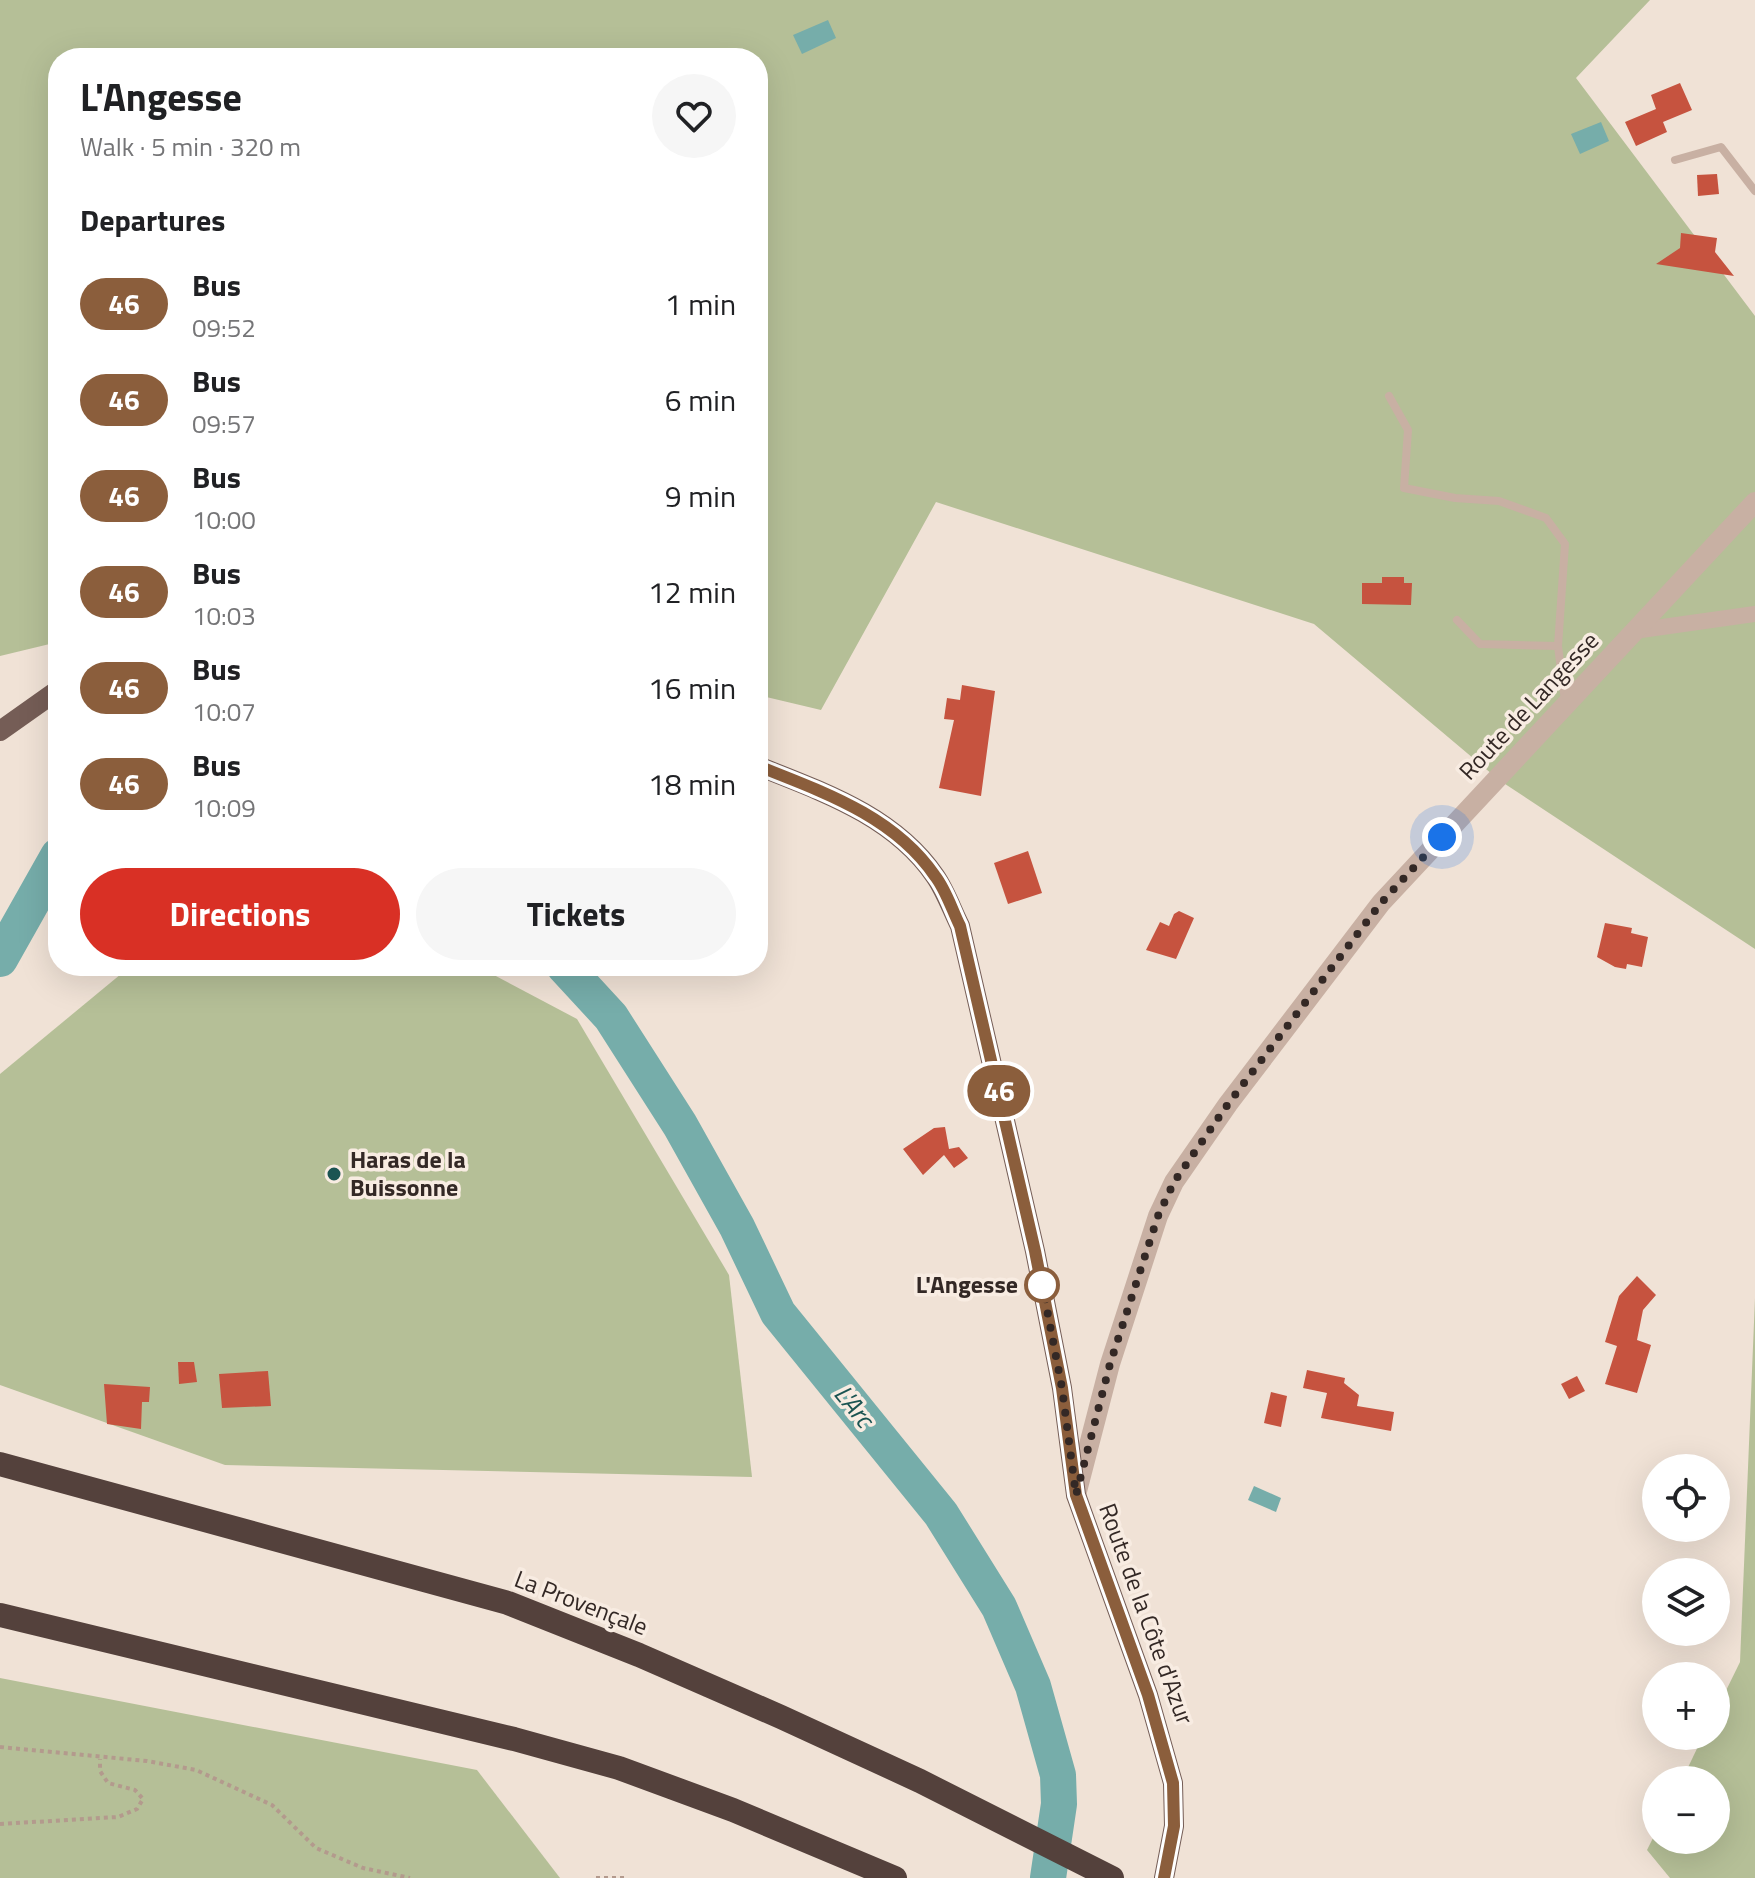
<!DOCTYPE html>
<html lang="en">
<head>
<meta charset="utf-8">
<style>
  :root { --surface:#fff; --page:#f6f6f6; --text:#202124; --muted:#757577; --accent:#d93025 }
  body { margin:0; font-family:"Titillium Web",sans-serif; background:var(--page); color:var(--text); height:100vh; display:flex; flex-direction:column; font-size:30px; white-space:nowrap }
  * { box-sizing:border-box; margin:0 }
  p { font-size:26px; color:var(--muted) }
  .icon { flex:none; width:44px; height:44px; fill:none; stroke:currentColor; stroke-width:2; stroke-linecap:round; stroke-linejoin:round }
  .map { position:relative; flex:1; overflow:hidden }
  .side { position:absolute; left:48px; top:48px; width:720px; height:928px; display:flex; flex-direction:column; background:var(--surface); border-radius:32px; box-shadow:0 8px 32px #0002 }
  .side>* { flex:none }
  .badge { padding:0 16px; border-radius:26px; font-size:28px; line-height:52px }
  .controls { position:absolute; left:1642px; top:1454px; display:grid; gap:16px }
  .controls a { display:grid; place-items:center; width:88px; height:88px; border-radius:50%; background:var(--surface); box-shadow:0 8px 32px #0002; font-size:40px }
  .you { position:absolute; width:40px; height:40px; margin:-20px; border:6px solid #fff; border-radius:50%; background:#1a73e8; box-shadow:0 0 0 12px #1a73e833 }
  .map>.badge { position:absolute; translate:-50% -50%; box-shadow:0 0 0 4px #fff }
  h2 { padding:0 32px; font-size:30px; line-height:72px }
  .round { display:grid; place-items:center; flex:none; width:84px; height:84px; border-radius:42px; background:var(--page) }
  .headline { display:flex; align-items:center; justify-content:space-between; height:136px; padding:0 32px }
  h1 { font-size:38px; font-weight:700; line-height:60px }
  .action { display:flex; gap:16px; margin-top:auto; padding:16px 32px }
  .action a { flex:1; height:92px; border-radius:48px; background:var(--accent); color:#fff; font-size:32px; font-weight:700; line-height:92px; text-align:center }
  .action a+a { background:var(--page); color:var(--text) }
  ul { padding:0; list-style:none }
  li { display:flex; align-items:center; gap:24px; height:96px; padding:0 32px }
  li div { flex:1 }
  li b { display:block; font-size:30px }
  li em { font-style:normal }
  li .badge { min-width:88px; font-weight:700; text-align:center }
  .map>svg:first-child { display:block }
  .green { fill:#b5bf97 }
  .water { fill:#76adaa }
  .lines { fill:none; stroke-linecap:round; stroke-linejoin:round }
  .river { stroke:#76adaa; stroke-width:36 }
  .building { fill:#c6533f }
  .path { stroke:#b39a8d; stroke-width:4; stroke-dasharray:4 4; stroke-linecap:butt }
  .service { stroke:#c8b0a3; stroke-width:8 }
  .minor { stroke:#c8b0a3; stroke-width:16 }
  .tertiary { stroke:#c8b0a3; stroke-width:20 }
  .primary { stroke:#755d56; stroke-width:20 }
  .motorway { stroke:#54413c; stroke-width:24 }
  .line-casing { stroke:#fff; stroke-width:18 }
  .line { stroke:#8b5e3c; stroke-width:12 }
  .walk { stroke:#332825; stroke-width:8; stroke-dasharray:0 14.4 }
  .poi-dot { fill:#1b5452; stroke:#f8ece2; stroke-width:3 }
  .stop-dot { fill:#fff; stroke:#8b5e3c; stroke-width:4 }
  .labels { text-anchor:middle; stroke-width:7; stroke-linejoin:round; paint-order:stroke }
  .street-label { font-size:24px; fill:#332825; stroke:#f8ece2 }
  .poi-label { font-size:24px; font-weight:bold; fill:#332825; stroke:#f8ece2; text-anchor:start }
  .stop-label { font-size:24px; font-weight:bold; fill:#332825; stroke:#f8ece2; text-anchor:end }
  .water-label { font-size:26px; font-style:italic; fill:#1b5452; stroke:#f8ece2 }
</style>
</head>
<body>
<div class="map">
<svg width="1755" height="1878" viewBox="0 0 1755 1878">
  <rect width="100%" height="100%" fill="#f0e2d6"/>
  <!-- green -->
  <g class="green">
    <path d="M 0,0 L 1650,0 L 1576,78 L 1755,316 L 1755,949 L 1499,780 L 1314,624 L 936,502 L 821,710 L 758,695 L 758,58 L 58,58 L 58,642 L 0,656 Z"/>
    <path d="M 155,966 L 477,966 L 577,1019 L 729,1275 L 752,1477 L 225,1465 L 0,1385 L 0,1074 L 121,974 Z"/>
    <path d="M 1755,1298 L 1755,1878 L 1670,1878 L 1647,1850 L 1656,1832 L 1656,1840 L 1716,1840 L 1716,1780 L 1682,1780 L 1703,1736 L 1716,1736 L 1716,1711 L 1740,1662 Z"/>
    <path d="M 0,1678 L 477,1770 L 560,1878 L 0,1878 Z"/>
  </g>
  <!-- water -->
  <g class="water">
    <path d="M 828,20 L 836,38 L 802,54 L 793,35 Z"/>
    <path d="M 1601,122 L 1609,141 L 1580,154 L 1571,134 Z"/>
    <path d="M 1254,1486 L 1281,1498 L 1276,1512 L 1248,1500 Z"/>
  </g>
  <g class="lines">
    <!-- river -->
    <g class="river">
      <path d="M 0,959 L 58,856"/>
      <path d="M 564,966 L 611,1017 L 680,1125 L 737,1227 L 778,1313 L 941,1514 L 999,1607 L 1033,1686 L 1058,1775 L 1059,1804 L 1048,1878"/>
    </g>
  </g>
  <!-- building -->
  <g class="building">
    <path d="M 1680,83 L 1692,110 L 1663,122 L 1667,132 L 1636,146 L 1625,122 L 1656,109 L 1651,95 Z"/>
    <path d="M 1717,174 L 1719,194 L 1698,196 L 1697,175 Z"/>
    <path d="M 1681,233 L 1717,238 L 1715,252 L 1734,276 L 1656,264 L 1680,248 Z"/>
    <path d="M 1382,577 L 1404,577 L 1404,583 L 1412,583 L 1411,605 L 1362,604 L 1362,583 L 1382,583 Z"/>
    <path d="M 962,685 L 995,691 L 981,796 L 939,788 L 954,720 L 944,719 L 947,698 L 960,700 Z"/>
    <path d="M 1028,851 L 1042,893 L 1008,904 L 994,863 Z"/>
    <path d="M 1179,911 L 1194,918 L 1176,959 L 1146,950 L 1160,922 L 1169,926 L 1174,914 Z"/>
    <path d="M 1605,923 L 1632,928 L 1631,933 L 1648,937 L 1642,967 L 1627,964 L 1626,969 L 1615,967 L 1597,957 Z"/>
    <path d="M 945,1127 L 949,1149 L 959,1147 L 968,1158 L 954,1168 L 944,1155 L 923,1175 L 903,1149 L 934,1128 Z"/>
    <path d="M 1637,1276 L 1656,1295 L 1643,1310 L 1637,1340 L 1651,1345 L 1637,1393 L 1605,1384 L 1617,1346 L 1605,1342 L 1619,1296 Z"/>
    <path d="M 178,1362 L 194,1362 L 197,1382 L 179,1384 Z"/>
    <path d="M 1307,1370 L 1345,1378 L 1344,1383 L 1359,1395 L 1357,1406 L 1394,1412 L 1391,1431 L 1321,1418 L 1327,1393 L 1303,1388 Z"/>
    <path d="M 268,1371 L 271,1406 L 222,1408 L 219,1374 Z"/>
    <path d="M 1577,1376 L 1585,1391 L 1569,1399 L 1561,1384 Z"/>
    <path d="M 104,1384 L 150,1387 L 149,1402 L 142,1402 L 141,1429 L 107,1424 Z"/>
    <path d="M 1271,1392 L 1287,1396 L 1281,1427 L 1264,1423 Z"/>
  </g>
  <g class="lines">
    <!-- path -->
    <g class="path">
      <path d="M 0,1747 L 147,1761 L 196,1770 L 272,1805 L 316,1848 L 363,1868 L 410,1878"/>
      <path d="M 0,1824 L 118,1817 L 137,1809 L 143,1799 L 135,1790 L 108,1783 L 100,1771 L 100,1759"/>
      <path d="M 596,1878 L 628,1878"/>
    </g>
    <!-- service -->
    <g class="service">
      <path d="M 1675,160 L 1721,147 L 1755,191"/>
      <path d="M 1389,396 L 1408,430 L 1404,488 L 1455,498 L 1499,501 L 1546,518 L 1565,544 L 1558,646"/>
      <path d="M 1457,620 L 1480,644 L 1558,646 L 1565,701"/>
    </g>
    <!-- minor -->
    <path class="minor" d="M 1634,631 L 1755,614"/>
    <!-- tertiary -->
    <path class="tertiary" d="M 1076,1495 L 1110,1364 L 1158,1216 L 1174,1182 L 1228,1104 L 1381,903 L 1755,502"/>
    <!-- primary -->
    <g class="primary">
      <path d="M 0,731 L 58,690"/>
      <path d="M 758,766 C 823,792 894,816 935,876 C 945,890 952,910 960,926 L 1035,1251 L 1062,1388 L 1076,1495 L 1148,1695 L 1173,1783 L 1174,1826 L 1164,1878"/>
    </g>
    <!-- motorway -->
    <g class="motorway">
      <path d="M 0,1464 L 508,1603 L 639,1655 L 781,1717 L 920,1781 L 1112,1878"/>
      <path d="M 0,1615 L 514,1739 L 619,1768 L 733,1810 L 895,1878"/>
    </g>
  </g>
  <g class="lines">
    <defs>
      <path id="line" d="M 758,766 C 823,792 894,816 935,876 C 946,890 952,910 960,926 L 1035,1251 L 1062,1388 L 1076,1495 L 1148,1695 L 1173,1783 L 1174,1826 L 1164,1878"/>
    </defs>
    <!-- line casing -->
    <use href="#line" class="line-casing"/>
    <!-- line -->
    <use href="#line" class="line"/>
    <!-- walk -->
    <path class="walk" d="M 1042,1285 L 1041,1278 L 1062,1388 L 1076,1495 L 1110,1364 L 1158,1216 L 1174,1182 L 1228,1104 L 1381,903 L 1442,837"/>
  </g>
  <!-- markers -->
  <circle class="poi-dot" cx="334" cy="1174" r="8"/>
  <circle class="stop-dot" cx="1042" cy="1285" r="16"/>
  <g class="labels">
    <!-- street labels -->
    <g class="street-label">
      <text transform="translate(1529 706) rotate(-47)" y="8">Route de Langesse</text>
      <text transform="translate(581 1603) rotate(21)" y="8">La Provençale</text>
      <text transform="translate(1146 1614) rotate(70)" y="8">Route de la Côte d'Azur</text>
    </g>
    <!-- poi labels -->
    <g class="poi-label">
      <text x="350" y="1168">Haras de la<tspan x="350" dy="28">Buissonne</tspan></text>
    </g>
    <!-- stop labels -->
    <g class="stop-label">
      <text x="1018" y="1293">L'Angesse</text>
    </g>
    <!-- water labels -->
    <g class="water-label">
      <text transform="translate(854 1406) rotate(51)" y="9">L'Arc</text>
    </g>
  </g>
</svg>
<div class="controls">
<a><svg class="icon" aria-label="locate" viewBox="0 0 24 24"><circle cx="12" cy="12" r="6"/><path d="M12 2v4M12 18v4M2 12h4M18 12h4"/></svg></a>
<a><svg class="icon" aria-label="layers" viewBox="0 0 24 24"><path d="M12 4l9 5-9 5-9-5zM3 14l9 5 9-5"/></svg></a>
<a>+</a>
<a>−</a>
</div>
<div class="you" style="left:1442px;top:837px"></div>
<b class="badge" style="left:999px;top:1091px;background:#8b5e3c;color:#fff">46</b>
<section class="side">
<div class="headline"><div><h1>L'Angesse</h1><p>Walk · 5 min · 320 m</p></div><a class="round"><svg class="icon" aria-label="heart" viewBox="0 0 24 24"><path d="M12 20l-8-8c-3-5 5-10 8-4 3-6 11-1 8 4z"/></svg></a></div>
<h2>Departures</h2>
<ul>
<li><span class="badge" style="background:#8b5e3c;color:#fff">46</span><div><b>Bus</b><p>09:52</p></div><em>1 min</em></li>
<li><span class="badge" style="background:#8b5e3c;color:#fff">46</span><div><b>Bus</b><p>09:57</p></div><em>6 min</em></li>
<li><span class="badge" style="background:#8b5e3c;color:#fff">46</span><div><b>Bus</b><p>10:00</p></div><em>9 min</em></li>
<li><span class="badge" style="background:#8b5e3c;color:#fff">46</span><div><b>Bus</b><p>10:03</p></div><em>12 min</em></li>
<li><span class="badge" style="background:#8b5e3c;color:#fff">46</span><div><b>Bus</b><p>10:07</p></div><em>16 min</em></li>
<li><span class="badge" style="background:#8b5e3c;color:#fff">46</span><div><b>Bus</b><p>10:09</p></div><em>18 min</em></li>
</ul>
<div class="action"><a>Directions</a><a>Tickets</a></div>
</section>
</div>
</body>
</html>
